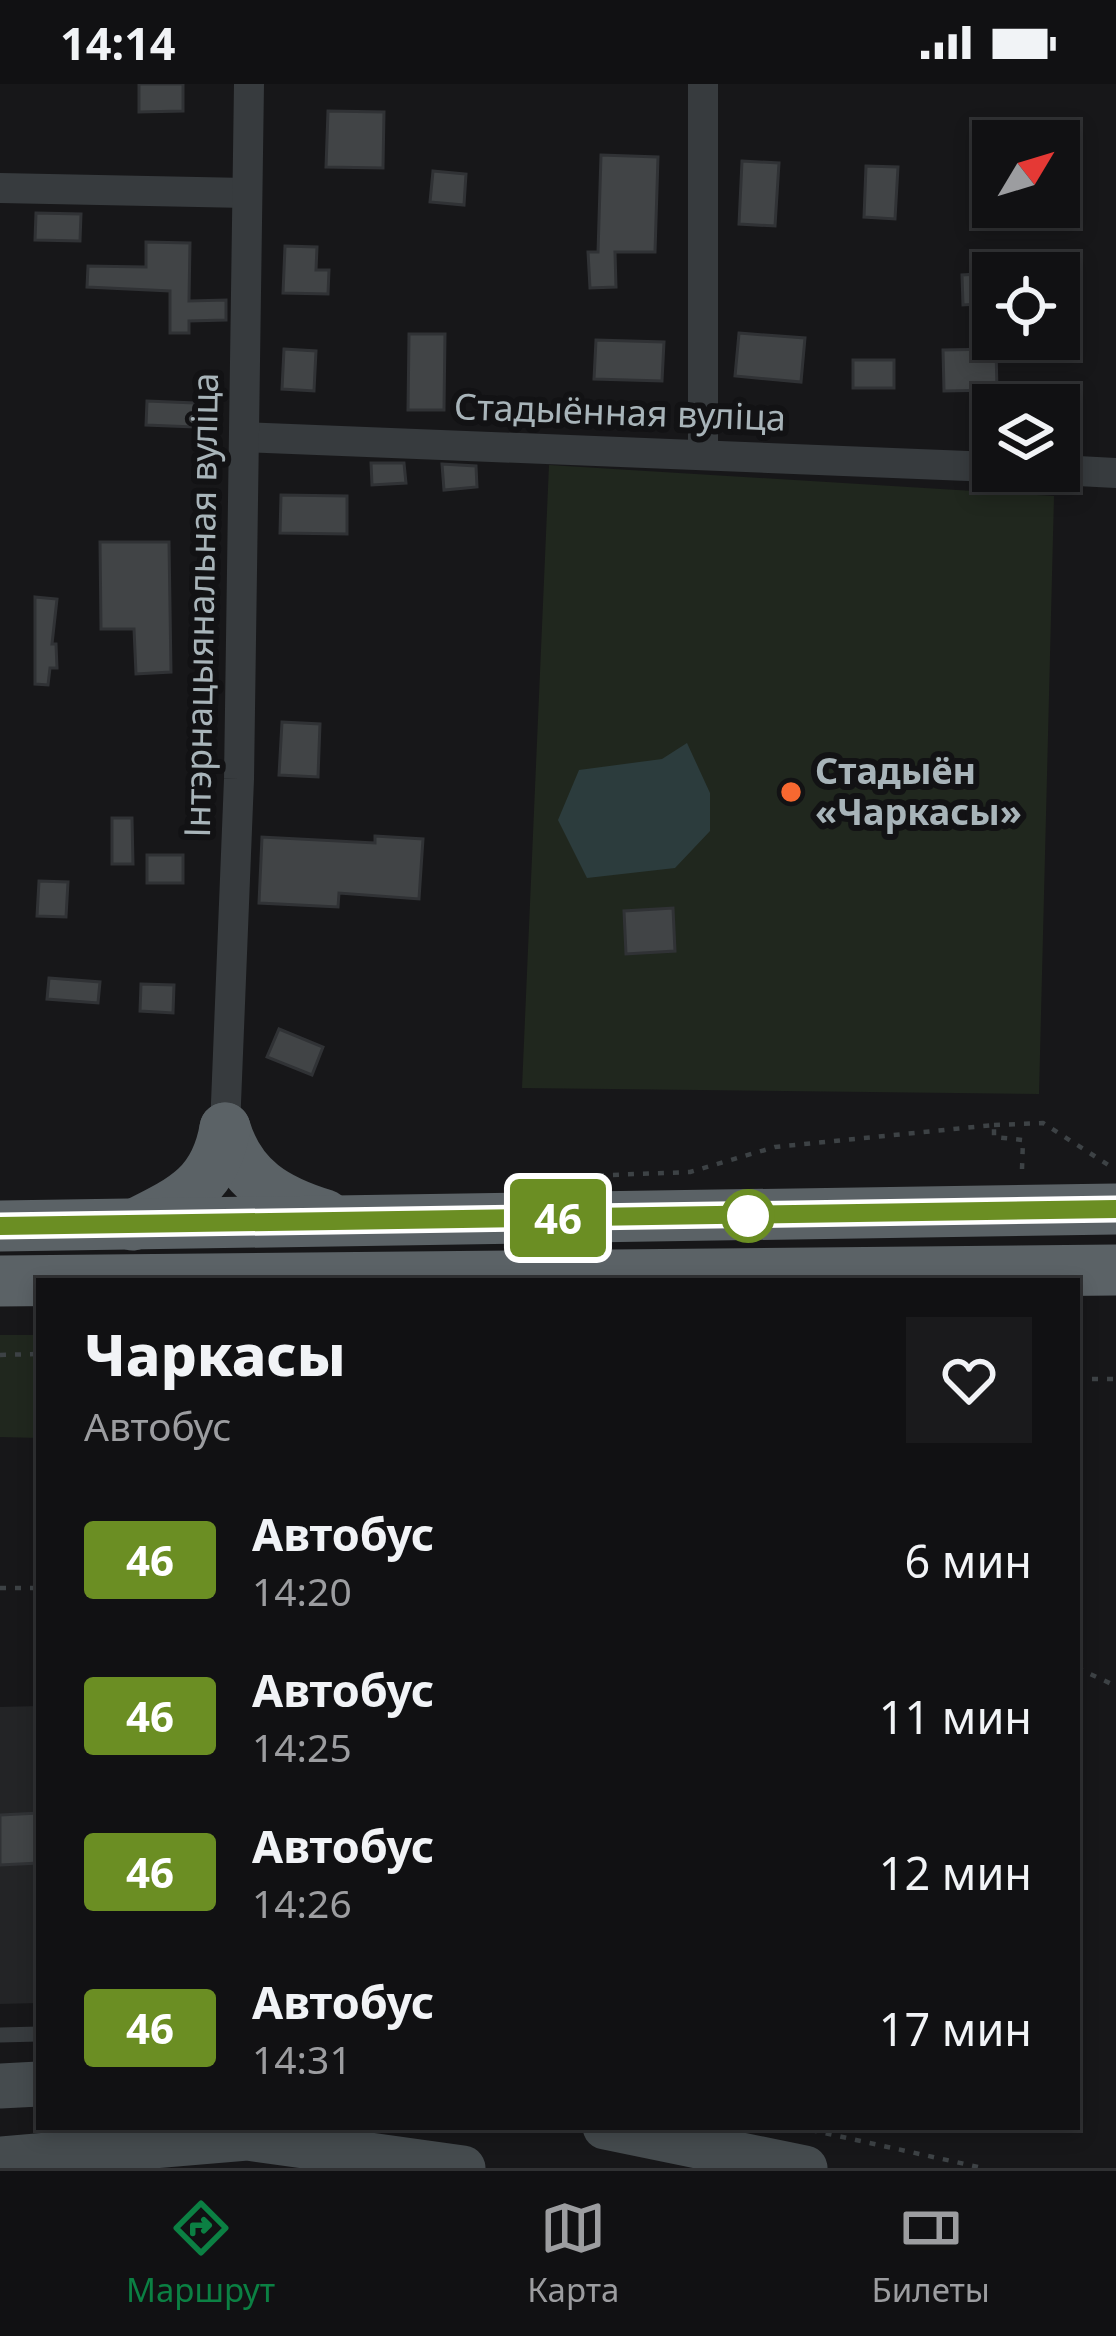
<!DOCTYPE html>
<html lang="ru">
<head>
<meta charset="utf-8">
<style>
  :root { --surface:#111113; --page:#1a1a1c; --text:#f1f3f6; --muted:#9c9da0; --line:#303133; --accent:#0b8043 }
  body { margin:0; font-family:"Noto Sans",sans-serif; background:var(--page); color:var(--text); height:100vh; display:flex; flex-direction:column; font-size:45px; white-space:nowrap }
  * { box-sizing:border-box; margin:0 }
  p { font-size:39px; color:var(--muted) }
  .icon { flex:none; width:66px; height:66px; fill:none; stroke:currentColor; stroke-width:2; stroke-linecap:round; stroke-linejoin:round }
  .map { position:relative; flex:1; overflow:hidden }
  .details { position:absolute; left:36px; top:1194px; width:1044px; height:852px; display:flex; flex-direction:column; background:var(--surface); border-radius:0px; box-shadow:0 6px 18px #0003,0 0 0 3px var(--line) }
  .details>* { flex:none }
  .badge { padding:0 24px; border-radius:9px; font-size:42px; line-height:78px }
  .needle { width:78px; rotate:52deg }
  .tools { position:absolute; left:972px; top:36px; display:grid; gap:24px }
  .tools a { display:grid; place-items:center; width:108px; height:108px; border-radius:0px; background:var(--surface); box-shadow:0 6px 18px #0003,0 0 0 3px var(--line); font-size:60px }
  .map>.badge { position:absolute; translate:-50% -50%; box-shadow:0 0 0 6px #fff }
  .round { display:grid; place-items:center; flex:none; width:126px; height:126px; border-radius:0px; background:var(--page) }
  .head { display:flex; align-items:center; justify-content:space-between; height:204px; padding:0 48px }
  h1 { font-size:57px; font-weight:800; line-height:90px }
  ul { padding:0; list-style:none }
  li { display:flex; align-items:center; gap:36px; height:156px; padding:0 48px }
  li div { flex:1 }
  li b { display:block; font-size:45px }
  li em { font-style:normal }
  li .badge { min-width:132px; font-weight:700; text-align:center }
  .status { display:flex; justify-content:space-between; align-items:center; height:84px; padding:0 60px; background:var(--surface); direction:ltr }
  .status svg { height:33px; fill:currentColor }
  .menu { display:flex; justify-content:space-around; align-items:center; height:168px; border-top:3px solid var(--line); background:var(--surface); font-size:33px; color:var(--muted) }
  .menu a { display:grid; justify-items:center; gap:6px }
  .menu .on { color:var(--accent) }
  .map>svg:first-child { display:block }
  .built { fill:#232426 }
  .green { fill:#20271e }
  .water { fill:#2c3c3d }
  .building { fill:#414446; stroke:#303235; stroke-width:3 }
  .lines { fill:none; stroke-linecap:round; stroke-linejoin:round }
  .path { stroke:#3d4245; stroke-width:4.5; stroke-dasharray:6 9; stroke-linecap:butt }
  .service { stroke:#373b3e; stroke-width:15 }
  .minor { stroke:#373b3e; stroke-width:30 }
  .secondary { stroke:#454b4e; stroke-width:45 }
  .trunk { stroke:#5b6266; stroke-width:51 }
  .line-casing { stroke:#fff; stroke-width:27 }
  .line { stroke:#6b8e23; stroke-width:18 }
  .poi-dot { fill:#f76830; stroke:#121214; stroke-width:4.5 }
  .stop-dot { fill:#fff; stroke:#6b8e23; stroke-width:6 }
  .labels { text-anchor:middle; stroke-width:12; stroke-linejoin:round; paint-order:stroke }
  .street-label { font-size:36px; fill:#a8b4b9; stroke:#121214 }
  .poi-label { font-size:36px; font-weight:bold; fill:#a8b4b9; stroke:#121214; text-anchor:start }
</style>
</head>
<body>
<div class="status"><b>14:14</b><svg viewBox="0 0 49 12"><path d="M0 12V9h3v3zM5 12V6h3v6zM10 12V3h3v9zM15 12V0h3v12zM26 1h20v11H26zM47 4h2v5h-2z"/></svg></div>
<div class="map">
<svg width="1116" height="2084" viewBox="0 0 1116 2084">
  <rect width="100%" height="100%" fill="#171719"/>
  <!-- built -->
  <path class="built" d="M 39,1622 L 39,1919 L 0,1920 L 0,1623 Z"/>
  <!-- green -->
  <g class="green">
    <path d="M 549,381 L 1054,412 L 1039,1010 L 522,1004 Z"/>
    <path d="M 0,1251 L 39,1251 L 39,1354 L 0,1353 Z"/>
  </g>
  <!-- water -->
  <path class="water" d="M 687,659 L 710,709 L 710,747 L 675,784 L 587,794 L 558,736 L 579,686 L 662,675 Z"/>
  <!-- building -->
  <g class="building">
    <path d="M 139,0 L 183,0 L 183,27 L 139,28 Z"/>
    <path d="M 328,27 L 384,28 L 383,84 L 326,83 Z"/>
    <path d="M 601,71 L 658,73 L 655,168 L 615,168 L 616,203 L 590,204 L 588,168 L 598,168 Z"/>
    <path d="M 742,77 L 779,79 L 775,142 L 739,140 Z"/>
    <path d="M 866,82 L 898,83 L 895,135 L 864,133 Z"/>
    <path d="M 433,87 L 466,90 L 464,121 L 430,118 Z"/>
    <path d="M 36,129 L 81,130 L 80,157 L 35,156 Z"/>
    <path d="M 146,158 L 190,159 L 189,217 L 226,216 L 226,236 L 189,237 L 189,249 L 170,249 L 170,207 L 87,203 L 88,182 L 146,183 Z"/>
    <path d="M 285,162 L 317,163 L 316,186 L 329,186 L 328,210 L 283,209 Z"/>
    <path d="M 993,189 L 993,219 L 963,221 L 962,191 Z"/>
    <path d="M 739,249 L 805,254 L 801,298 L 735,292 Z"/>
    <path d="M 409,250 L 445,250 L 444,326 L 408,326 Z"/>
    <path d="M 596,256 L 664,258 L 662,297 L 594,295 Z"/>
    <path d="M 284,265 L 316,267 L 314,307 L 282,305 Z"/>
    <path d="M 996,265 L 997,306 L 944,307 L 943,266 Z"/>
    <rect x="853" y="276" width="41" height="28"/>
    <path d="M 147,317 L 195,319 L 194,343 L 146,341 Z"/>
    <path d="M 371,379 L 404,379 L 406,399 L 372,401 Z"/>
    <path d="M 442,380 L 476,382 L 477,403 L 444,406 Z"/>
    <path d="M 281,411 L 347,412 L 347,450 L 280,449 Z"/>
    <path d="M 100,458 L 169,458 L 171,588 L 136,590 L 134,545 L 101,545 Z"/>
    <path d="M 35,513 L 57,515 L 52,560 L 56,560 L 57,584 L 50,584 L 48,601 L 35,600 Z"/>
    <path d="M 282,638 L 320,640 L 318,693 L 279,691 Z"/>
    <path d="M 112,734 L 132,734 L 133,780 L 112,780 Z"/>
    <path d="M 375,752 L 423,755 L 419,815 L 339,809 L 338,823 L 259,819 L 262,753 L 375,759 Z"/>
    <rect x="147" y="771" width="36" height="28"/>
    <path d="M 39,797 L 68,798 L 66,833 L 37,832 Z"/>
    <path d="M 673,824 L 675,867 L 626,870 L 624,827 Z"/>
    <path d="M 49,894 L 100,898 L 98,919 L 47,915 Z"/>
    <path d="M 141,900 L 174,901 L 173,929 L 140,927 Z"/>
    <path d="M 279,945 L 323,963 L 312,991 L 267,973 Z"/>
    <path d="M 39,1729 L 39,1779 L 0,1781 L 0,1731 Z"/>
  </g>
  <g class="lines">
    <!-- path -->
    <g class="path">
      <path d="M 994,1041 L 1043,1039 L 1113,1084"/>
      <path d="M 583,1092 L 690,1088 L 775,1063 L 994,1041 L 994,1053 L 1023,1056 L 1022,1085"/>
      <path d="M 0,1271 L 39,1270"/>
      <path d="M 1077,1295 L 1116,1295"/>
      <path d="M 0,1504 L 39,1504"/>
      <path d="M 1077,1584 L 1116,1602"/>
      <path d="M 811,2046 L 983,2084"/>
    </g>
    <!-- service -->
    <path class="service" d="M 0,1951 L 39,1950"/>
    <!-- minor -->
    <g class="minor">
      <path d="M 703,0 L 703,369"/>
      <path d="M 0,104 L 247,109"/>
      <path d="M 244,353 L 993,383"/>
      <path d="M 1059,386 L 1116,389"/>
      <path d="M 225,1044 L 239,695 L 249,0"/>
    </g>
    <!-- secondary -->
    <g class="secondary">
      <path d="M 0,2002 L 39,2000"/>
      <path d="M 605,2043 L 805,2084"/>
      <path d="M 0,2075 L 247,2054 L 463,2084"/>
    </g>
    <!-- trunk -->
    <g class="trunk">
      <path d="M 225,1044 C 240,1095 276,1116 325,1131"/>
      <path d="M 133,1141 C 183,1116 215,1102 225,1044"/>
      <path d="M 0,1142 L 1116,1125"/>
      <path d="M 0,1197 L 1116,1186"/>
    </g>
  </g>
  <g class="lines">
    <defs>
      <path id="line" d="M 0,1142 L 1116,1125"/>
    </defs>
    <!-- line casing -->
    <use href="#line" class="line-casing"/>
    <!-- line -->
    <use href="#line" class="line"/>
  </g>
  <!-- markers -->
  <circle class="poi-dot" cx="791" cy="708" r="12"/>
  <circle class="stop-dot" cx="748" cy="1132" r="24"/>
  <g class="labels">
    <!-- street labels -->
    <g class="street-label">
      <text transform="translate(620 328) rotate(2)" y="13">Стадыённая вуліца</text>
      <text transform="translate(201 521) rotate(-89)" y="13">Інтэрнацыянальная вуліца</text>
    </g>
    <!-- poi labels -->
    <g class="poi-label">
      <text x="815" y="700">Стадыён<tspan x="815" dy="41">«Чаркасы»</tspan></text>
    </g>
  </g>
</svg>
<div class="tools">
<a><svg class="needle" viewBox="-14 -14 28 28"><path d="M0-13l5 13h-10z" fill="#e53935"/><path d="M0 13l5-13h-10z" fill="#9c9da0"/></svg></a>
<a><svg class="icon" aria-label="locate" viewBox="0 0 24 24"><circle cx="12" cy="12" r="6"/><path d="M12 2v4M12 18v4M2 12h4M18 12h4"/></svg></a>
<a><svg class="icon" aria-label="layers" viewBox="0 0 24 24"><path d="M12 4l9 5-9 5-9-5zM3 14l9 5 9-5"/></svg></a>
</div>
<b class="badge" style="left:558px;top:1134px;background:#6b8e23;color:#fff">46</b>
<section class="details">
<div class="head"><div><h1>Чаркасы</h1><p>Автобус</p></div><a class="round"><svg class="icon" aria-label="heart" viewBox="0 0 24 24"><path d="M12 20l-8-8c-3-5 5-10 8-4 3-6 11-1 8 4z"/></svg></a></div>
<ul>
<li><span class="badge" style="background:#6b8e23;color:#fff">46</span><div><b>Автобус</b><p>14:20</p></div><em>6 мин</em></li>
<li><span class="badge" style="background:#6b8e23;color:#fff">46</span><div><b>Автобус</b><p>14:25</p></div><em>11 мин</em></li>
<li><span class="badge" style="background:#6b8e23;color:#fff">46</span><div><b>Автобус</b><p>14:26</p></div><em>12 мин</em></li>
<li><span class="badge" style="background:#6b8e23;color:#fff">46</span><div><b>Автобус</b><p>14:31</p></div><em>17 мин</em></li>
</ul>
</section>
</div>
<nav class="menu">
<a class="on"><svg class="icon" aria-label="directions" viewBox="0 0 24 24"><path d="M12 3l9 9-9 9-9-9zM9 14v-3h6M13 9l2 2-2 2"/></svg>Маршрут</a>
<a><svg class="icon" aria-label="map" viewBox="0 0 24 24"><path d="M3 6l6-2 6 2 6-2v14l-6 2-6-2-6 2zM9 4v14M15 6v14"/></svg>Карта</a>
<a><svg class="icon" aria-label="tickets" viewBox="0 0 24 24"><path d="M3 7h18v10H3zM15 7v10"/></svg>Билеты</a>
</nav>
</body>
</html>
